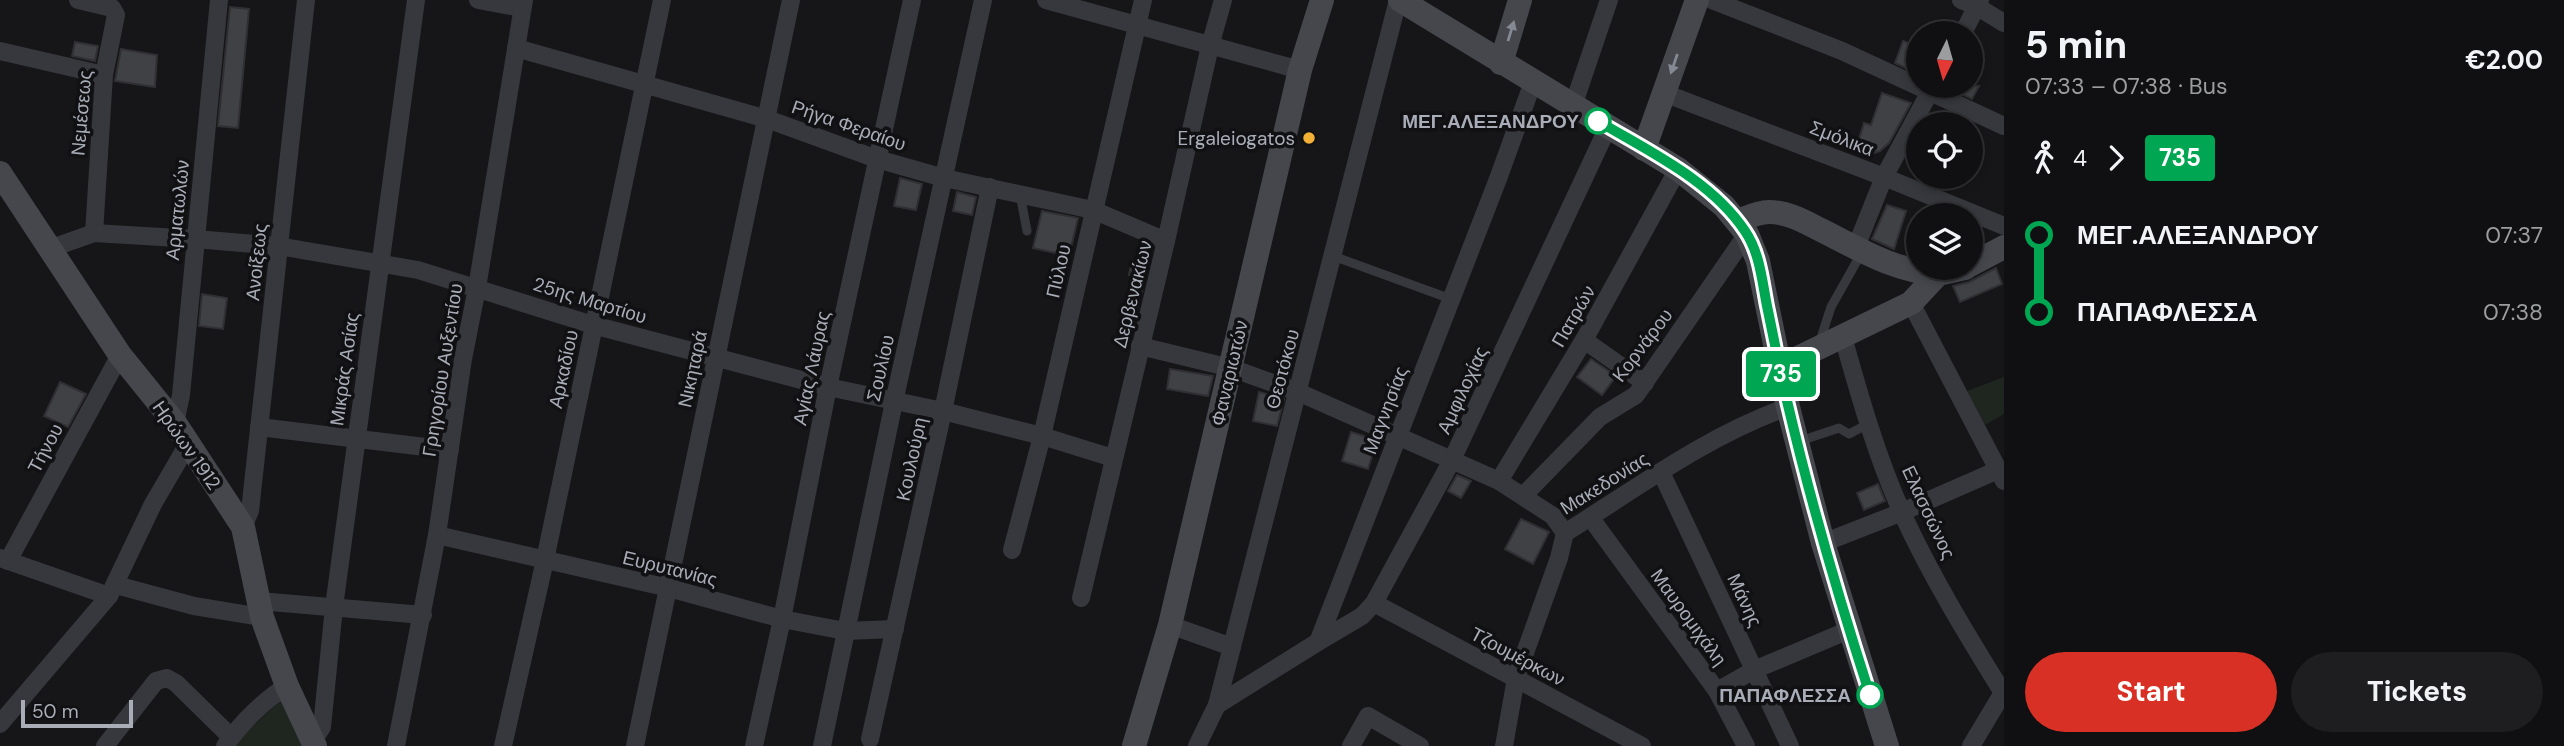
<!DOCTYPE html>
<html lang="en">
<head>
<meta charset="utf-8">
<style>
  :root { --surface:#101012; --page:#1e1e20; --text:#f1f3f6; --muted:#9c9d9f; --line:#303032; --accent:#d93025 }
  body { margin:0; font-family:"DM Sans",sans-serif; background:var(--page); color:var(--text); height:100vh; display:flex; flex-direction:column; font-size:26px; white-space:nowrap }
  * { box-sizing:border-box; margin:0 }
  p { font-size:23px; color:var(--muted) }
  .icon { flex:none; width:38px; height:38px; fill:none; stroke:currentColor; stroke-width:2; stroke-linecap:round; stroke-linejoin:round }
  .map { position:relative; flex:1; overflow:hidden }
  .side { display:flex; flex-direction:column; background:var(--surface); width:560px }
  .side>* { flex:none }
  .badge { padding:0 14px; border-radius:5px; font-size:24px; line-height:46px }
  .needle { width:46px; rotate:185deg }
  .fabs { position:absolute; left:1906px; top:21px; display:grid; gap:14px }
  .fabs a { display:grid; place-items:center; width:77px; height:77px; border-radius:50%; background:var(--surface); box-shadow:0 4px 10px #0003,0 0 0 2px var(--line); font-size:35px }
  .scale { position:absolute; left:21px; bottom:18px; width:112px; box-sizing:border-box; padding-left:7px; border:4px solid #a8adb8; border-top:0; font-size:19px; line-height:24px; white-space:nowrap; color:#a8adb8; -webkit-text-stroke:5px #111113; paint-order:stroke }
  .map>.badge { position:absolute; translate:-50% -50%; box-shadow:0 0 0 4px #fff }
  .legs { display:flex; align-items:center; gap:10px; height:77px; padding:0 21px; font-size:23px }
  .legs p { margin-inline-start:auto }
  .headline { display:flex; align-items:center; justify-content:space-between; height:119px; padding:0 21px }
  h1 { font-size:38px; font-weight:700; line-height:52px }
  .button { display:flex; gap:14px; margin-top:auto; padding:14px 21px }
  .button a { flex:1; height:80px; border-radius:42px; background:var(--accent); color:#fff; font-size:28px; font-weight:700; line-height:80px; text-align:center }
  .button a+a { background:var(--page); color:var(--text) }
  ul { padding:0 21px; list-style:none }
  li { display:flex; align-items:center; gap:24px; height:77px; font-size:26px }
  li i { display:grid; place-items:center; width:10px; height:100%; margin:0 9px; background:currentColor }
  li i::after { content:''; width:18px; height:18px; margin:-9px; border:5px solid; border-radius:50%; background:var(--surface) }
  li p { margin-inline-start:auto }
  li:first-child i { background:linear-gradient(#0000 50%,currentColor 0) }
  li:last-child i { background:linear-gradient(currentColor 50%,#0000 0) }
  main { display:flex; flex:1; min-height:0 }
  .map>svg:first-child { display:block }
  .green { fill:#1e261f }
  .building { fill:#404145; stroke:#303034; stroke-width:2 }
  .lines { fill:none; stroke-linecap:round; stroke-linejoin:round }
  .lane { stroke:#37383d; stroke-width:9 }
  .street { stroke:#37383d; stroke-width:18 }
  .secondary { stroke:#45474d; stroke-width:24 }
  .oneway { fill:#858993 }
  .line-1-casing { stroke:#fff; stroke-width:16 }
  .line-1 { stroke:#00a651; stroke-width:10 }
  .stop-1-dot { fill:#fff; stroke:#00a651; stroke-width:3.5 }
  .poi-dot { fill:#f2b134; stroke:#111113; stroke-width:2.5 }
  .labels { text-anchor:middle; stroke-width:7; stroke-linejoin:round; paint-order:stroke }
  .street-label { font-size:19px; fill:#a8adb8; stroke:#111113 }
  .stop-label { font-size:19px; font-weight:bold; fill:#a8adb8; stroke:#111113; text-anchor:end }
  .poi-label { font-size:19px; fill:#a8adb8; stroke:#111113; text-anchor:end }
</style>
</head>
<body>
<main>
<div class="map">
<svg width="2004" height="746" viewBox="0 0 2004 746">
  <rect width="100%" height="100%" fill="#161618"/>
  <!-- green -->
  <g class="green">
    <path d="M 2004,377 L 2004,414 L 1985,425 L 1967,391 Z"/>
    <path d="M 283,698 L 306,746 L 232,746 L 235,743 Z"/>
  </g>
  <!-- building -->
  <g class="building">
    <path d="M 230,7 L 249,9 L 238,128 L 218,126 Z"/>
    <path d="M 1903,41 L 1918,46 L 1918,74 L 1895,63 Z"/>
    <path d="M 75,42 L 98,46 L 95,61 L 72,56 Z"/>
    <path d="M 121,49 L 157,55 L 155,87 L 115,81 Z"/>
    <path d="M 1944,86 L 1979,86 L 1972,99 Z"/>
    <path d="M 1882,93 L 1911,103 L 1889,143 L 1880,151 L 1867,155 L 1855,152 L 1864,123 L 1871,125 Z"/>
    <path d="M 900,178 L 922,184 L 916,210 L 894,206 Z"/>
    <path d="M 957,192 L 976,197 L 972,215 L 953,211 Z"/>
    <path d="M 1887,205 L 1906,211 L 1894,249 L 1872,239 Z"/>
    <path d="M 1042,211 L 1078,218 L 1069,256 L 1033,248 Z"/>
    <path d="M 1132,260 L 1149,263 L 1141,295 L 1131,293 L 1134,276 L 1129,275 Z"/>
    <path d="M 1996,268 L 2002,284 L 1960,302 L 1953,286 L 1969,282 Z"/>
    <path d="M 202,294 L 227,298 L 223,329 L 199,326 Z"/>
    <path d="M 1591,359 L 1616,376 L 1602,395 L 1577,377 Z"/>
    <path d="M 1170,369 L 1213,376 L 1208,396 L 1167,389 Z"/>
    <path d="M 60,382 L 86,394 L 68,427 L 44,416 Z"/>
    <path d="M 1259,392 L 1284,399 L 1277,426 L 1253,421 Z"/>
    <path d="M 1351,432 L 1377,440 L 1368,469 L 1342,461 Z"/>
    <path d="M 1457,475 L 1471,481 L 1461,498 L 1448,491 Z"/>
    <path d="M 1878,484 L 1885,501 L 1864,510 L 1857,493 Z"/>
    <path d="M 1521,519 L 1549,532 L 1533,564 L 1505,549 Z"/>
  </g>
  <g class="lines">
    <!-- lane -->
    <g class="lane">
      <path d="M 1020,194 L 1027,231"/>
      <path d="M 1333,256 L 1451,299"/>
      <path d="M 1819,344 L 1831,307 L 1862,252"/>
      <path d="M 1800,441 L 1839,428 L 1849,434 L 1868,424"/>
    </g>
    <!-- street -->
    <g class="street">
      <path d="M 78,0 L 112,8 L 116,15 L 104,75 L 94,233"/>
      <path d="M 478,0 L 522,8"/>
      <path d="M 1046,0 L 1300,70"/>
      <path d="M 1712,0 L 1842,51 L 2004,126"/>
      <path d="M 1961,0 L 1978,7 L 2004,23"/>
      <path d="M 1963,33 L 1980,0"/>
      <path d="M 516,48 L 767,119 L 877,159 L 944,178 L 1093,210 L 1166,241"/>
      <path d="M 0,51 L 104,75"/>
      <path d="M 1664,93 L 1884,177 L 2004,226"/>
      <path d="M 1573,106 L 1609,0"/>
      <path d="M 1856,247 L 1884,177 L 1933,86"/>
      <path d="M 49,249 L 94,233 L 195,239 L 278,246 L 418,270 L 593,325 L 828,387 L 943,411 L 1042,436 L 1113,458"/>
      <path d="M 1911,303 L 2004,481"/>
      <path d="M 1843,337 C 1860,397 1877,458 1903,515 C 1931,576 1967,635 2003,693"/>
      <path d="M 1584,340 L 1645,383"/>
      <path d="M 1140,346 L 1231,368 L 1298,392 L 1499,481 L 1553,516 L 1565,533"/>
      <path d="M 175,423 L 181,395 L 219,0"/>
      <path d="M 259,427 L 450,450"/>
      <path d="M 1661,472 L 1790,746"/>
      <path d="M 1499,481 L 1584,340 L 1678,169"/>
      <path d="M 1524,495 L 1600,417 L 1636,395 L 1747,234"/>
      <path d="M 1590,517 L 1717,691 L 1746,746"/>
      <path d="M 243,527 L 250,511 L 306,0"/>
      <path d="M 437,535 L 669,588 L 782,619 L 845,631 L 895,629"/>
      <path d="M 1823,543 L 1902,512 L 1998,470"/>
      <path d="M 1012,550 L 1042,436 L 1143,0"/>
      <path d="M 0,558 L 109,596"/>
      <path d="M 8,561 L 120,355"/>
      <path d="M 116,585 L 194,606 L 262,617"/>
      <path d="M 1081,598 L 1166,241 L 1210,46 L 1223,0"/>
      <path d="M 259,601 L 423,615"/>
      <path d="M 1374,603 L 1642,746"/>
      <path d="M 1170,625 L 1232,647"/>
      <path d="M 1318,642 L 1362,616 L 1374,603 L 1451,462 L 1608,127"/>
      <path d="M 1717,691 L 1754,670 L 1849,630"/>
      <path d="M 1217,705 L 1318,642 L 1498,179 L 1533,82"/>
      <path d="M 0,724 L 109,596 L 153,504 L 188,444"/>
      <path d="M 870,739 L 943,411 L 990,187"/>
      <path d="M 313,741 L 322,727 L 334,607 L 416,0"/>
      <path d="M 105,746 L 156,681 L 167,678 L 176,683 L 231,737"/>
      <path d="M 225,746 C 240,724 264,700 287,686"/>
      <path d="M 396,746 L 437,535 L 463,359 L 477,288 L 524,0"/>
      <path d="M 503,746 L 545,560 L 662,0"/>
      <path d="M 635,746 L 791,0"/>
      <path d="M 754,746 L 782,619 L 828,387 L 912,0"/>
      <path d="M 822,746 L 894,402 L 983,0"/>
      <path d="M 1197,746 L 1217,705 L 1398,0"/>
      <path d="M 1351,746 L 1368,716 L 1420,746"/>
      <path d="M 1504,746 L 1516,678 L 1559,558 L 1565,533 C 1637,488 1708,435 1788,407"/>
      <path d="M 1971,746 L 2004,691"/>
    </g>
    <!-- secondary -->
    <g class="secondary">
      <path d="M 1400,0 L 1678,169 L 1724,206 L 1747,234 L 1758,261 L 1788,407 L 1823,543 L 1887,746"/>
      <path d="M 1501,63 L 1520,0"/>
      <path d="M 1644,149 L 1697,0"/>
      <path d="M 0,173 L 120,355 L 175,423 L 243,527 L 262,617 L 287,686 L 315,746"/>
      <path d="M 1738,221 C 1748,217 1758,212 1769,212 C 1788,212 1805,222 1821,230 C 1859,249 1894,271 1938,274"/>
      <path d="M 1970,265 L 2004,247"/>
      <path d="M 1779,367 L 1911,303 L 1938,274 L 1965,268"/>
      <path d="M 1134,746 L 1170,625 L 1300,70 L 1322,0"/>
    </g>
  </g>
  <!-- one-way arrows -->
  <defs><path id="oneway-solid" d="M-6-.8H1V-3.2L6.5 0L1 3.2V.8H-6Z" transform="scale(1.75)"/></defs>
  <g class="oneway">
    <use href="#oneway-solid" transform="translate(1511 31) rotate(-73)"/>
    <use href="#oneway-solid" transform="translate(1674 64) rotate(109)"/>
  </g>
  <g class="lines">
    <defs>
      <path id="line-1" d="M 1598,121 C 1648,151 1711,180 1745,231 C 1760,253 1762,281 1767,306 C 1774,339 1780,372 1788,405 C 1811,503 1839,599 1870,695"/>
    </defs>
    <!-- line-1 casing -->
    <use href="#line-1" class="line-1-casing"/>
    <!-- line-1 -->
    <use href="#line-1" class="line-1"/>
  </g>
  <!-- markers -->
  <g class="stop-1-dot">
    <circle cx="1598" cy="121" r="12"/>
    <circle cx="1870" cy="695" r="12"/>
  </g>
  <circle class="poi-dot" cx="1309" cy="138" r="7"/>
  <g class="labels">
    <!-- street labels -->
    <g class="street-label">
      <text transform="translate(81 113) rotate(-85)" y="7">Νεμέσεως</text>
      <text transform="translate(849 125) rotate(19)" y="7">Ρήγα Φεραίου</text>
      <text transform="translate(1842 138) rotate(21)" y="7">Σμόλικα</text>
      <text transform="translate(177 210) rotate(-84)" y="7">Αρματωλών</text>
      <text transform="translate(256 262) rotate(-84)" y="7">Ανοίξεως</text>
      <text transform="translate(1058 271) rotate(-77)" y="7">Πύλου</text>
      <text transform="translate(1132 294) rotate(-76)" y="7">Δερβενακίων</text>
      <text transform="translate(590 300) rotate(17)" y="7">25ης Μαρτίου</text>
      <text transform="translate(1573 316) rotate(-60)" y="7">Πατρών</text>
      <text transform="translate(1642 345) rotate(-53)" y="7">Κορνάρου</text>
      <text transform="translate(811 368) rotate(-78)" y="7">Αγίας Λάυρας</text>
      <text transform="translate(880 368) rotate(-77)" y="7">Σουλίου</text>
      <text transform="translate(344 369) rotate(-82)" y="7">Μικράς Ασίας</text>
      <text transform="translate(563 369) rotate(-78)" y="7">Αρκαδίου</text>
      <text transform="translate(692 369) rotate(-78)" y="7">Νικηταρά</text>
      <text transform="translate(1282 369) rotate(-75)" y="7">Θεοτόκου</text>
      <text transform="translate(442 370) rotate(-81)" y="7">Γρηγορίου Αυξεντίου</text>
      <text transform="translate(1229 373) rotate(-77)" y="7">Φαναριωτών</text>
      <text transform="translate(1462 390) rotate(-65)" y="7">Αμφιλοχίας</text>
      <text transform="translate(1385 410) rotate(-69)" y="7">Μαγνησίας</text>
      <text transform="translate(187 445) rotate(55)" y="7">Ηρώων 1912</text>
      <text transform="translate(45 448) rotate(-62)" y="7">Τήνου</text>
      <text transform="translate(911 459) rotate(-78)" y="7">Κουλούρη</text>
      <text transform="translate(1604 483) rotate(-32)" y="7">Μακεδονίας</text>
      <text transform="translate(1929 512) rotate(65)" y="7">Ελασσώνος</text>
      <text transform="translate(670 568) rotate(14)" y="7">Ευρυτανίας</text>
      <text transform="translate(1745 600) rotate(65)" y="7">Μάνης</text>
      <text transform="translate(1689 617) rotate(54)" y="7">Μαυρομιχάλη</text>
      <text transform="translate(1518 656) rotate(28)" y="7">Τζουμέρκων</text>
    </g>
    <!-- stop labels -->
    <g class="stop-label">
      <text x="1579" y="128">ΜΕΓ.ΑΛΕΞΑΝΔΡΟΥ</text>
      <text x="1851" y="702">ΠΑΠΑΦΛΕΣΣΑ</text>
    </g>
    <!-- poi labels -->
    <g class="poi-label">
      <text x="1295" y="145">Ergaleiogatos</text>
    </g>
  </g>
</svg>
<div class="fabs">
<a><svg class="needle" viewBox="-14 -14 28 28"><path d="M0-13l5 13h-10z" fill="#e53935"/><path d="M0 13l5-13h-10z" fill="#9c9d9f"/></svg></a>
<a><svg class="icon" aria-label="locate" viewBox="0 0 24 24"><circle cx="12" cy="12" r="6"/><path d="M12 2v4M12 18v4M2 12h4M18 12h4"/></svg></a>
<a><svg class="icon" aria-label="layers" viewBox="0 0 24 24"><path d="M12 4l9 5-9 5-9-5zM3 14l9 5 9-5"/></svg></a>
</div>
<div class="scale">50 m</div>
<b class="badge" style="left:1781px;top:374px;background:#00a651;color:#fff">735</b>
</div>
<section class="side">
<div class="headline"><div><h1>5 min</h1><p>07:33 – 07:38 · Bus</p></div><b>€2.00</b></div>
<div class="legs"><svg class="icon" aria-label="walk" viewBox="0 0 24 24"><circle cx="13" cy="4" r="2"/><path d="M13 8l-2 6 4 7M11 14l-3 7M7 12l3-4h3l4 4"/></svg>4<svg class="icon" aria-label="forward" viewBox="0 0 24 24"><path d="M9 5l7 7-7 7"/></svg><b class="badge" style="background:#00a651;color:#fff">735</b></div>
<ul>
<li><i style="color:#00a651"></i><b>ΜΕΓ.ΑΛΕΞΑΝΔΡΟΥ</b><p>07:37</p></li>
<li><i style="color:#00a651"></i><b>ΠΑΠΑΦΛΕΣΣΑ</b><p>07:38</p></li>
</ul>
<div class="button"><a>Start</a><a>Tickets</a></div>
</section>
</main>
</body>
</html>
